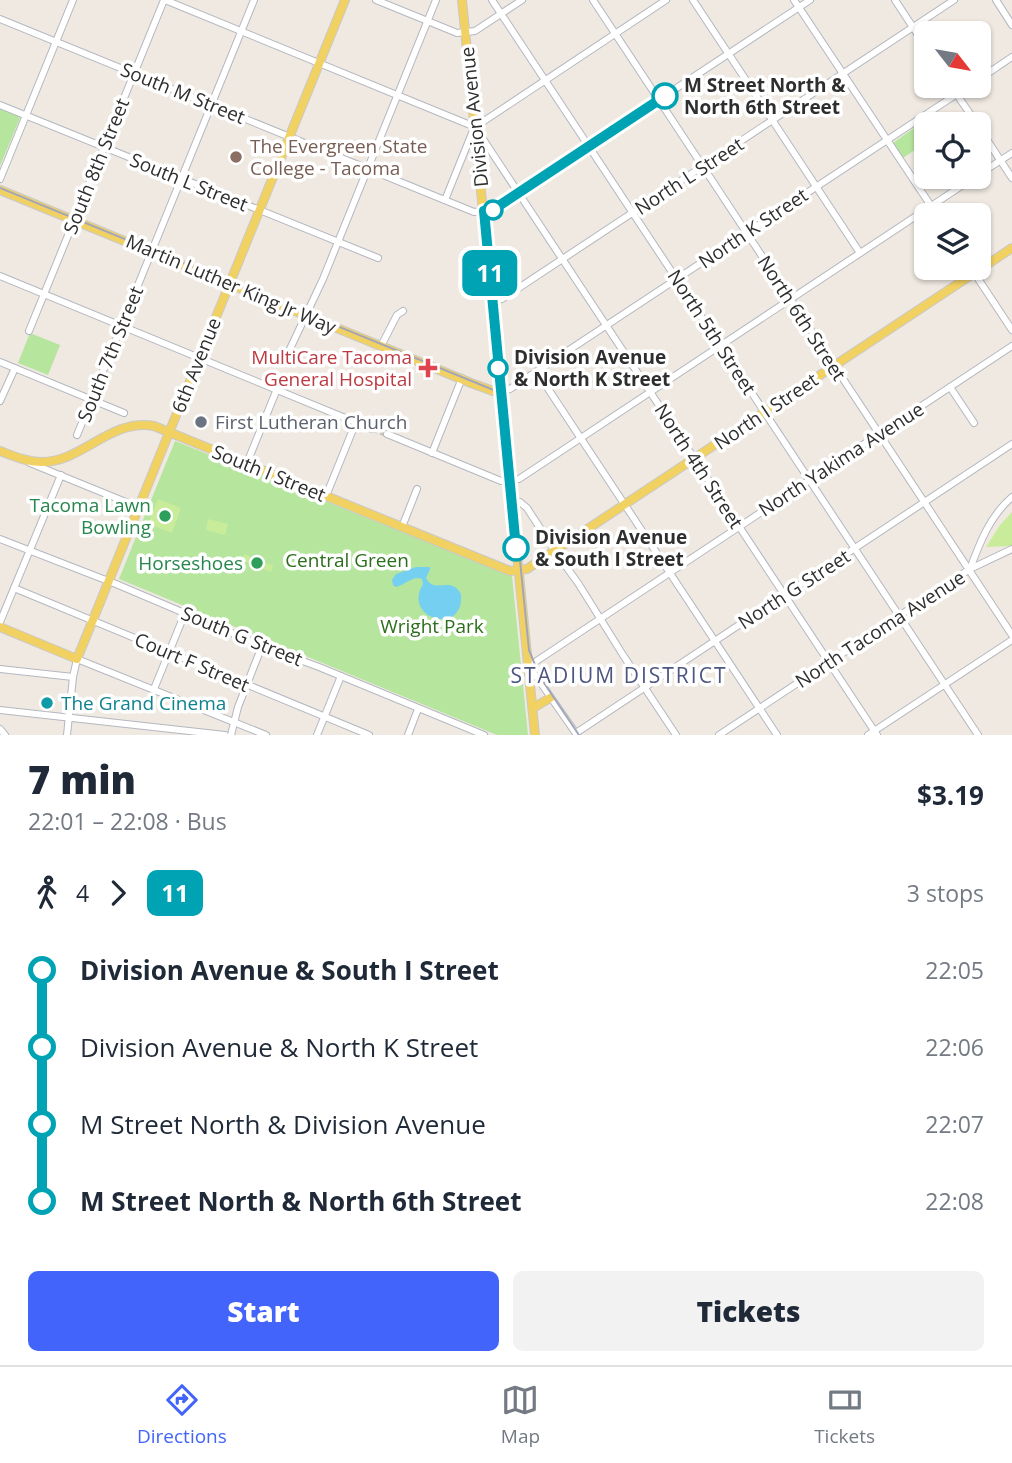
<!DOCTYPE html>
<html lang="en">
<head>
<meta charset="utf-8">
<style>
  :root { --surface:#fff; --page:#f2f2f3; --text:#1f2937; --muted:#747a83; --line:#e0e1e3; --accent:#4264fb }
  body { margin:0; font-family:"Open Sans",sans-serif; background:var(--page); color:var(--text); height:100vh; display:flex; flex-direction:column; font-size:26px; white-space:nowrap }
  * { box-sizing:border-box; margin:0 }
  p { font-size:23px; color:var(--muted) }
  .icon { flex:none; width:38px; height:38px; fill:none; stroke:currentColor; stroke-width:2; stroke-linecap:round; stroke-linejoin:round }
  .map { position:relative; height:735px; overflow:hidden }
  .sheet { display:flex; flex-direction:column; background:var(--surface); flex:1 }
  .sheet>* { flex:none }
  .badge { padding:0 14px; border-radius:10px; font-size:24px; line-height:46px }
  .needle { width:46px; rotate:121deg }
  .fabs { position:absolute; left:914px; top:21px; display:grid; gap:14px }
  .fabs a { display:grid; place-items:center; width:77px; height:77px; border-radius:10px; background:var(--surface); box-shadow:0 2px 5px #0004; font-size:35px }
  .map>.badge { position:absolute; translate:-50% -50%; box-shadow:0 0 0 4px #fff }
  .legs { display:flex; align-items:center; gap:10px; height:77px; padding:0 28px; font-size:23px }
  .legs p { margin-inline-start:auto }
  .overview { display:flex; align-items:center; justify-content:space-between; height:119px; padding:0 28px }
  h1 { font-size:38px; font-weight:800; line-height:52px }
  .button { display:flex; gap:14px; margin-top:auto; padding:14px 28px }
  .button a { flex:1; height:80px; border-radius:10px; background:var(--accent); color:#fff; font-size:28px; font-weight:800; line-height:80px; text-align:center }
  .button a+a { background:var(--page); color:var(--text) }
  ul { padding:0 28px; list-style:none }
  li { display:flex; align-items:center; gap:24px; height:77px; font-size:26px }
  li i { display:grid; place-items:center; width:10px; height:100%; margin:0 9px; background:currentColor }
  li i::after { content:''; width:18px; height:18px; margin:-9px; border:5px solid; border-radius:50%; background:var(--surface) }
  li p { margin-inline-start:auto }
  li:first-child i { background:linear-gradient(#0000 50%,currentColor 0) }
  li:last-child i { background:linear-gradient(currentColor 50%,#0000 0) }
  .tab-bar { display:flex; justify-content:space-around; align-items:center; height:98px; border-top:2px solid var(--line); background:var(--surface); font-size:19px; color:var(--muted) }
  .tab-bar a { display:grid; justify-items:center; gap:4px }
  .tab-bar .active { color:var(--accent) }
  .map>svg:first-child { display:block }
  .park { fill:#b6e59e }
  .pitch { fill:#c9ec9a }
  .water { fill:#75cff0 }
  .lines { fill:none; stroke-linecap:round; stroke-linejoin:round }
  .minor-tunnel { stroke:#c8c4bd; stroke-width:6; stroke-dasharray:6 3; stroke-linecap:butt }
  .minor-casing { stroke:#b4b7c1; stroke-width:8 }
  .major-casing { stroke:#c9c9c9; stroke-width:10 }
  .minor { stroke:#fff; stroke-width:6 }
  .major { stroke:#f2d163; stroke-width:8 }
  .tram { stroke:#a3a6b8; stroke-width:2 }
  .line-1-casing { stroke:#fff; stroke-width:16 }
  .line-1 { stroke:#00a3b4; stroke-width:10 }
  .stop-1-dot { fill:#fff; stroke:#00a3b4; stroke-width:3.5 }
  .education-dot { fill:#8d6e63; stroke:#fff; stroke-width:2.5 }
  .health-dot { fill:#e0444e; stroke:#fff; stroke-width:2.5 }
  .worship-dot { fill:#6b7280; stroke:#fff; stroke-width:2.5 }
  .leisure-dot { fill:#2e9e5b; stroke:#fff; stroke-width:2.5 }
  .culture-dot { fill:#0f9aa8; stroke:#fff; stroke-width:2.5 }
  .labels { text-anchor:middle; stroke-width:7; stroke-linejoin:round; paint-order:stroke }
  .stop-label { font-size:19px; font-weight:bold; fill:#2e2e2e; stroke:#fff; text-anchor:start }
  .street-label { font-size:19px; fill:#2e2e2e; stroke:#fff }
  .education-label { font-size:19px; fill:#785e54; stroke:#fff; text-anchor:start }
  .health-label { font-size:19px; fill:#be3a42; stroke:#fff; text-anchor:end }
  .worship-label { font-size:19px; fill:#5b616d; stroke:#fff; text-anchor:start }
  .leisure-label { font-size:19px; fill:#27864d; stroke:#fff; text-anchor:end }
  .park-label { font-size:19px; fill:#2c6e1b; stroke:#fff }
  .culture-label { font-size:19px; fill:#0d838f; stroke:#fff; text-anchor:start }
  .neighbourhood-label { font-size:21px; letter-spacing:2px; fill:#4d5680; stroke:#fff }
</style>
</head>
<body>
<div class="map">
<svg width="1012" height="735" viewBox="0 0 1012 735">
  <rect width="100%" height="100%" fill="#efe9e1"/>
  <!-- park -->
  <g class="park">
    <path d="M 0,107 L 18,115 L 20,118 L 0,166 Z"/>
    <path d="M 914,128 L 925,143 L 903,158 L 893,143 Z"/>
    <path d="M 30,333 L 60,345 L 48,375 L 18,363 Z"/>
    <path d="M 175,441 L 512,576 L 528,735 L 497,735 L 119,579 Z"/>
  </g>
  <!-- pitch -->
  <g class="pitch">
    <path d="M 158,499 L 181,508 L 172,533 L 148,524 Z"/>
    <path d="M 1012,512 L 1012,546 L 986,547 L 1000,525 Z"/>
    <path d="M 208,519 L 228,524 L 225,535 L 206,530 Z"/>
    <path d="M 244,554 L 273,566 L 271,572 L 242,560 Z"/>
  </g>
  <!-- water -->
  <path class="water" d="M 416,567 L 430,567 L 430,569 L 426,578 C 434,594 449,577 459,591 C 462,595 461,597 461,602 C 456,635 403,616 423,584 L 422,579 C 413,575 406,585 396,587 L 393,585 L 392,580 L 396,574 Z"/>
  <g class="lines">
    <!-- minor-tunnel -->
    <path class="minor-tunnel" d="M 372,429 L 387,434"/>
    <defs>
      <g id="minor">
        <path d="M 165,0 L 475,127"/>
        <path d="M 376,0 L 457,33 L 475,31 L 522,0"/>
        <path d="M 492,0 L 978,735"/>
        <path d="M 593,0 L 1012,635"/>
        <path d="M 693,0 L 860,253"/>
        <path d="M 794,0 L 937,215"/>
        <path d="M 895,0 L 926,47"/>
        <path d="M 996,0 L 1012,25"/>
        <path d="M 0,19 L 474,212 L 492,210 L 810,0"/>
        <path d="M 978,80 L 1012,57"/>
        <path d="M 951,86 L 977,124"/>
        <path d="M 0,105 L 378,258"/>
        <path d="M 978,126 L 1012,178"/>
        <path d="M 475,127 L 877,735"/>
        <path d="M 475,127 L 666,0"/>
        <path d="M 978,175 L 1012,153"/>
        <path d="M 0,179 L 73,0"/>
        <path d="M 445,200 L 474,128"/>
        <path d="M 971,268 L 1012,330"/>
        <path d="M 0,276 L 372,429"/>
        <path d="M 492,301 L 502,299 L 954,0"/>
        <path d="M 29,331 L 164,0"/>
        <path d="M 381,346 L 397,315 L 403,311"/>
        <path d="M 289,351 L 323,279 L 436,0"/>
        <path d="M 0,362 L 124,413"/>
        <path d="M 537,372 L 777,735"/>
        <path d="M 950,387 L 974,423"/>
        <path d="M 501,391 L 510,389 L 969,86"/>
        <path d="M 0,401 L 15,368"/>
        <path d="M 387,434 L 501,481 L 519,479 L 975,177"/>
        <path d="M 77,435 L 254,0"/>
        <path d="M 432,453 L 462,378"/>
        <path d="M 30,463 L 138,507"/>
        <path d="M 247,463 L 277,389"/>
        <path d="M 326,496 L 356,422"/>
        <path d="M 512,501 L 520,502 L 527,508 L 559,557 L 578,583 L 623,655 L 676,735"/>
        <path d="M 402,527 L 417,489"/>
        <path d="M 0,539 L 116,584 L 262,646 L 319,667 L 484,735"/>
        <path d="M 970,569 C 980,542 990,516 1012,497"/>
        <path d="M 14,588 L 369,735"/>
        <path d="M 0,622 L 61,475"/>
        <path d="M 0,669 L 73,677"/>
        <path d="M 154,689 L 185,613"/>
        <path d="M 0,710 L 225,735"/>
        <path d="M 0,729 L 5,735"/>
        <path d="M 576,733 L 1012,444"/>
        <path d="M 67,735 L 73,677 L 77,659 L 266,735"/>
        <path d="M 231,735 L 238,707 L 262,646"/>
        <path d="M 317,735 L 341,676"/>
        <path d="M 408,735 L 418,709"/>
        <path d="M 577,735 L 529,666 L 1012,346"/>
        <path d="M 719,735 L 970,569 L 1012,549"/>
        <path d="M 868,735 L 1012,640"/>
      </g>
      <g id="major">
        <path d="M 462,0 L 535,735"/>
        <path d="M 0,190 L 471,383 L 493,391 L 501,391"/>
        <path d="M 0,451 C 13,456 27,462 42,462 C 82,462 111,418 154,426 L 510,571 L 527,569 L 1012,248"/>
        <path d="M 0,627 L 77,659 L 345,0"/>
        <path d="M 533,708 L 550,698"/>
      </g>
    </defs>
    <!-- minor casing -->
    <use href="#minor" class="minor-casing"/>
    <!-- major casing -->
    <use href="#major" class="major-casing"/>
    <!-- minor -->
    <use href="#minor" class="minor"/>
    <!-- major -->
    <use href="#major" class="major"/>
    <!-- tram -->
    <path class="tram" d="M 0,188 L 496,391 L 503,402 L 509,451 L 529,650 L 540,677 L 579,735"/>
  </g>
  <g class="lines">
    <defs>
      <path id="line-1" d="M 516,548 L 484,211 L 494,209 L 665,96"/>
    </defs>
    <!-- line-1 casing -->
    <use href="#line-1" class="line-1-casing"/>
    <!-- line-1 -->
    <use href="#line-1" class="line-1"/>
  </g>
  <!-- markers -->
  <g class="stop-1-dot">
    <circle cx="665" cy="96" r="12"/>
    <circle cx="493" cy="210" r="9"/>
    <circle cx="498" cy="368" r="9"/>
    <circle cx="516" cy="548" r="12"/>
  </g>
  <circle class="education-dot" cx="236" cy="157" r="7"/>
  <path class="health-dot" d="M424.5 357.5h7v7h7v7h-7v7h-7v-7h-7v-7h7z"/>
  <circle class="worship-dot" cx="201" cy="422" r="7"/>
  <g class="leisure-dot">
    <circle cx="165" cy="516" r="7"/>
    <circle cx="257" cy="563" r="7"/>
  </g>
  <circle class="culture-dot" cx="47" cy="703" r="7"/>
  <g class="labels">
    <!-- stop labels -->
    <g class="stop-label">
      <text x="684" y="92">M Street North &amp;<tspan x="684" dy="22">North 6th Street</tspan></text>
      <text x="514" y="364">Division Avenue<tspan x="514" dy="22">&amp; North K Street</tspan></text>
      <text x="535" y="544">Division Avenue<tspan x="535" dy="22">&amp; South I Street</tspan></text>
    </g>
    <!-- street labels -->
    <g class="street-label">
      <text transform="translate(183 93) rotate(22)" y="7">South M Street</text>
      <text transform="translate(474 117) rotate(-96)" y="7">Division Avenue</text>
      <text transform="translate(96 166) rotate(-68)" y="7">South 8th Street</text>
      <text transform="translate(689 176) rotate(-33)" y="7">North L Street</text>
      <text transform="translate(189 182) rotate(22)" y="7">South L Street</text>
      <text transform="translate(753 228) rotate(-34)" y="7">North K Street</text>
      <text transform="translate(231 284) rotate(23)" y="7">Martin Luther King Jr Way</text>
      <text transform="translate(802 318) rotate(57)" y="7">North 6th Street</text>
      <text transform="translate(712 332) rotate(57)" y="7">North 5th Street</text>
      <text transform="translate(110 354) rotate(-68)" y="7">South 7th Street</text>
      <text transform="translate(196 365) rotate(-68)" y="7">6th Avenue</text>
      <text transform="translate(766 411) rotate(-34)" y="7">North I Street</text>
      <text transform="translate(841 459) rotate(-33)" y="7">North Yakima Avenue</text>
      <text transform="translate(699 466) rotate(57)" y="7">North 4th Street</text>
      <text transform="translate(269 473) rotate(22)" y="7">South I Street</text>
      <text transform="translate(794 589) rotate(-33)" y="7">North G Street</text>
      <text transform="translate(880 629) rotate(-33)" y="7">North Tacoma Avenue</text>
      <text transform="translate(242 636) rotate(22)" y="7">South G Street</text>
      <text transform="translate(192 662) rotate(23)" y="7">Court F Street</text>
    </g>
    <!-- education labels -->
    <g class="education-label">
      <text x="250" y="153">The Evergreen State<tspan x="250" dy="22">College - Tacoma</tspan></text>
    </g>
    <!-- health labels -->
    <g class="health-label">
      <text x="412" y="364">MultiCare Tacoma<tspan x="412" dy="22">General Hospital</tspan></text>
    </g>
    <!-- worship labels -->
    <g class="worship-label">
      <text x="215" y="429">First Lutheran Church</text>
    </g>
    <!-- leisure labels -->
    <g class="leisure-label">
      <text x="151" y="512">Tacoma Lawn<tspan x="151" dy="22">Bowling</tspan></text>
      <text x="243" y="570">Horseshoes</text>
    </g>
    <!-- park labels -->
    <g class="park-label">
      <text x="347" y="567">Central Green</text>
      <text x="432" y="633">Wright Park</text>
    </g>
    <!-- culture labels -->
    <g class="culture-label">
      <text x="61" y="710">The Grand Cinema</text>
    </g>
    <!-- neighbourhood labels -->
    <g class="neighbourhood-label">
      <text x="619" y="683">STADIUM DISTRICT</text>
    </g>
  </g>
</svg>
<div class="fabs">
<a><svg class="needle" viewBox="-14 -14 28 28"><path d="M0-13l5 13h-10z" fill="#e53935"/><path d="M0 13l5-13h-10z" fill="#747a83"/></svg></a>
<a><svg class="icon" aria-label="locate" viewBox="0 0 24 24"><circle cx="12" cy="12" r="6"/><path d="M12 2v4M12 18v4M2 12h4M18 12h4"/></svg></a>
<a><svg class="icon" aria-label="layers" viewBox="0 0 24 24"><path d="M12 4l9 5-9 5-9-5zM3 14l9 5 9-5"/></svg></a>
</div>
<b class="badge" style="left:490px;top:273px;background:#00a3b4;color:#fff">11</b>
</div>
<section class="sheet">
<div class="overview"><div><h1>7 min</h1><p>22:01 – 22:08 · Bus</p></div><b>$3.19</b></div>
<div class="legs"><svg class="icon" aria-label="walk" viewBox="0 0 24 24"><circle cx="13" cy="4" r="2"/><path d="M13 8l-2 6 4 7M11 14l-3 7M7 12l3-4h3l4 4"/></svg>4<svg class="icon" aria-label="forward" viewBox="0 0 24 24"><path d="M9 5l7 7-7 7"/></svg><b class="badge" style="background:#00a3b4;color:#fff">11</b><p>3 stops</p></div>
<ul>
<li><i style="color:#00a3b4"></i><b>Division Avenue &amp; South I Street</b><p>22:05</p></li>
<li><i style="color:#00a3b4"></i><span>Division Avenue &amp; North K Street</span><p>22:06</p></li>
<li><i style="color:#00a3b4"></i><span>M Street North &amp; Division Avenue</span><p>22:07</p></li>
<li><i style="color:#00a3b4"></i><b>M Street North &amp; North 6th Street</b><p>22:08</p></li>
</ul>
<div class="button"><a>Start</a><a>Tickets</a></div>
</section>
<nav class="tab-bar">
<a class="active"><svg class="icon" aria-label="directions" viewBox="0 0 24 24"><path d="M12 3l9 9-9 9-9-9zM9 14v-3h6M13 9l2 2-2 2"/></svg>Directions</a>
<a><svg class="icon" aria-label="map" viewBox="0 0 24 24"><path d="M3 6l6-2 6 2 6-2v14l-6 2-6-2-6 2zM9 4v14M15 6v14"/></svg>Map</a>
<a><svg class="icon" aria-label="tickets" viewBox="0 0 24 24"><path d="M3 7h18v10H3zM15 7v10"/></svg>Tickets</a>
</nav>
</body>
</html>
